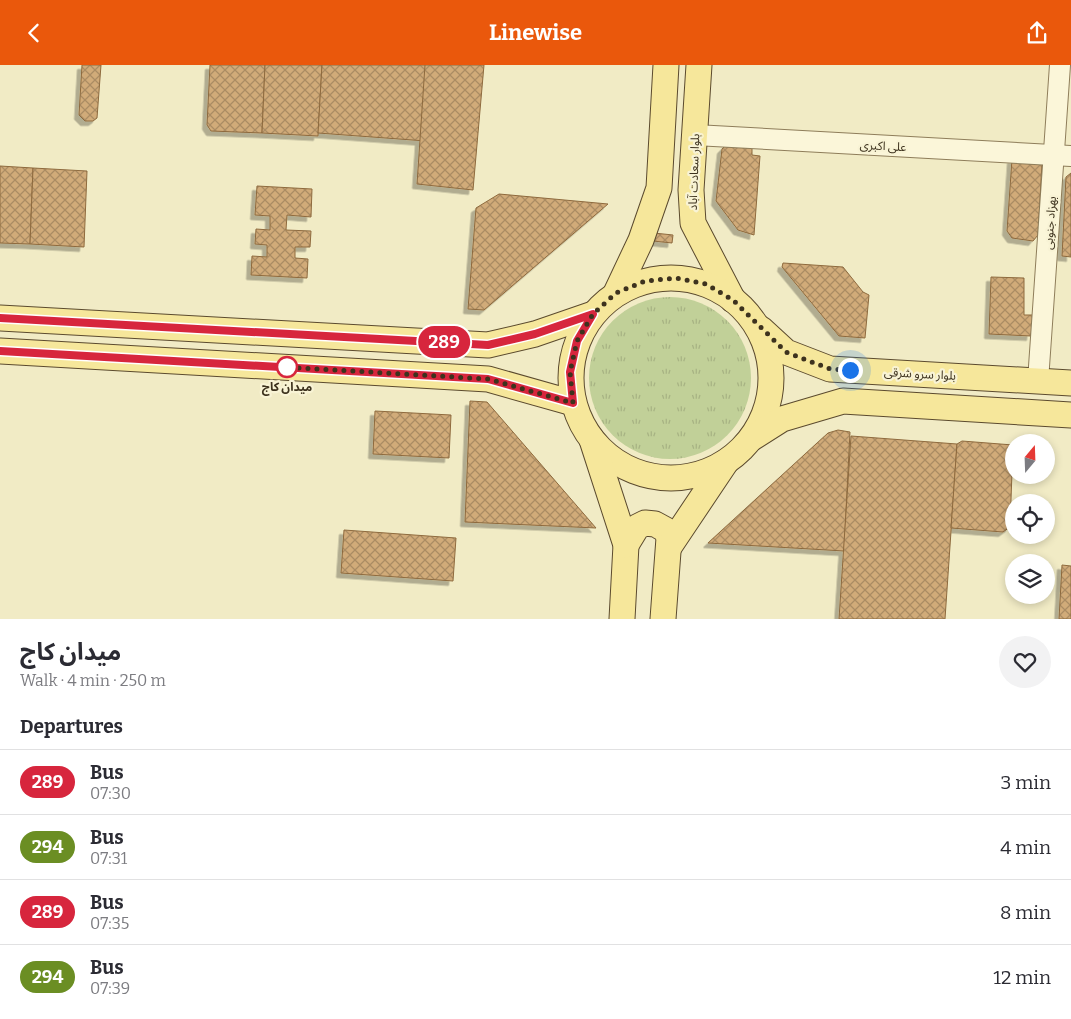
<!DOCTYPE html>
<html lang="en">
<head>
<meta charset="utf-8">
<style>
  :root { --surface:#fff; --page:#f2f2f3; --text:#2b2b33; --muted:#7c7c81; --line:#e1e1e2; --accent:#ea580c }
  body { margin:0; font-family:Bitter,"Noto Sans Arabic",serif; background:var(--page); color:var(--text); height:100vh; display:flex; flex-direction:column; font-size:19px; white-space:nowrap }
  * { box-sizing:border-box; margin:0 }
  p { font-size:16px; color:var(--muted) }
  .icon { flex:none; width:28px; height:28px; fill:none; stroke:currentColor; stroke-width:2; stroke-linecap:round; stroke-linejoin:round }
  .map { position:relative; height:554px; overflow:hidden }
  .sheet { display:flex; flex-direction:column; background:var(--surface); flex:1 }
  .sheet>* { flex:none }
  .badge { padding:0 10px; border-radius:16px; font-size:18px; line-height:32px }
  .needle { width:32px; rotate:19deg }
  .fabs { position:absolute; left:1005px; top:369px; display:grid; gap:10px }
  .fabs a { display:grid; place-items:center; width:50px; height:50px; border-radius:50%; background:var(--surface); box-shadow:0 2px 8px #0003; font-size:25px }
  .you { position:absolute; width:25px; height:25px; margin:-12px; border:4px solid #fff; border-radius:50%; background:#1a73e8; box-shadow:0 0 0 8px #1a73e833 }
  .map>.badge { position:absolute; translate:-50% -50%; box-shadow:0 0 0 2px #fff }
  h2 { padding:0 20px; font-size:19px; line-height:45px }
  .round { display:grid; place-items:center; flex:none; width:52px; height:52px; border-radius:26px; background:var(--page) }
  .summary { display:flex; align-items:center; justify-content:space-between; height:85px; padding:0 20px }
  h1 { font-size:24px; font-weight:700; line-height:38px }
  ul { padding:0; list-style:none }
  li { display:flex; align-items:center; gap:15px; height:65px; padding:0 20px; border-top:1px solid var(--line) }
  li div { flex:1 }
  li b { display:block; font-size:19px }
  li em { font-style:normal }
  li .badge { min-width:55px; font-weight:700; text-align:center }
  header { display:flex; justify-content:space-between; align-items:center; height:65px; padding:0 20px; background:var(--accent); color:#fff; font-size:22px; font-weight:700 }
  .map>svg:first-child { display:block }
  .park { fill:url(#park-tufts) }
  .building { fill:url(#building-cross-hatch); stroke:#8e6a3e; filter:url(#shadow) }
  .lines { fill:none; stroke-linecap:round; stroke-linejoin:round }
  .minor-casing { stroke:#8e7d5a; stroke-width:22 }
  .major-casing { stroke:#5b4a2e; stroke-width:27 }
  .minor { stroke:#fbf6d9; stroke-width:20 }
  .major { stroke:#f6e79b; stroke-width:25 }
  .line-casing { stroke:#fff; stroke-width:11 }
  .line { stroke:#d7263d; stroke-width:8 }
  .walk { stroke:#3d321e; stroke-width:5; stroke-dasharray:0 9 }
  .stop-dot { fill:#fff; stroke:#d7263d; stroke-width:2.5 }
  .labels { text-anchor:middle; stroke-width:4.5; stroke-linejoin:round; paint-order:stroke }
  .street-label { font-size:12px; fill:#3d321e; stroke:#f8f3d5 }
  .stop-label { font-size:12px; font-weight:bold; fill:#3d321e; stroke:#f8f3d5 }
</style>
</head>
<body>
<header><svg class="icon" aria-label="back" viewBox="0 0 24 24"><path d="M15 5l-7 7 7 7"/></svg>Linewise<svg class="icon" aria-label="share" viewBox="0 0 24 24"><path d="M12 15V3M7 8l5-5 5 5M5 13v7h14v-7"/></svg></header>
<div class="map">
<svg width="1071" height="554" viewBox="0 0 1071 554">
  <defs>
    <pattern id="park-tufts" width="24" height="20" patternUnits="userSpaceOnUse" patternTransform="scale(1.25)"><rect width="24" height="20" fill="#c1d098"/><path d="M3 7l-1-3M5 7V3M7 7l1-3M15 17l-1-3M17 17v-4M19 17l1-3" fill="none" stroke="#a7b383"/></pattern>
    <pattern id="building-cross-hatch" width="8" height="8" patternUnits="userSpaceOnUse" patternTransform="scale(1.25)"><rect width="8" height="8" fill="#d1ab79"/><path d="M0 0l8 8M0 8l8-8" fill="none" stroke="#ab8c63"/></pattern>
    <filter id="shadow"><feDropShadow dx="-4.5" dy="4.5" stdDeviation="0" flood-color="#0004"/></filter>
  </defs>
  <rect width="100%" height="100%" fill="#f1ebc5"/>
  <!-- park -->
  <circle class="park" cx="670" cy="313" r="81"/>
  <!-- building -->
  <g class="building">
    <path d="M 82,0 L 101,0 L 97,53 L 93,56 L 85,56 L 79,50 Z"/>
    <path d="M 210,0 L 265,0 L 262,68 L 211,66 L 207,60 Z"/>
    <path d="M 265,0 L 322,0 L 318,71 L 262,68 Z"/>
    <path d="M 322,0 L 431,0 L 426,76 L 318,68 Z"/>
    <path d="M 425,0 L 484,0 L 473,125 L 417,119 Z"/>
    <path d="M 727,79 L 752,81 L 752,90 L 760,91 L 754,170 L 738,165 L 716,136 L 722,84 Z"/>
    <path d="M 1012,94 L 1042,98 L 1038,170 L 1033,176 L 1012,173 L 1007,166 Z"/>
    <path d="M 0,101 L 33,103 L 30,179 L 0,178 Z"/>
    <path d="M 33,103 L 87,106 L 84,182 L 30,179 Z"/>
    <path d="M 1071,108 L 1071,192 L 1062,191 L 1066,112 Z"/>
    <path d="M 257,121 L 312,124 L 311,152 L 287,150 L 286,165 L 311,166 L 310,182 L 295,182 L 295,193 L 308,194 L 307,213 L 251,210 L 252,191 L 267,192 L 267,180 L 255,179 L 256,164 L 270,165 L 270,151 L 255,150 Z"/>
    <path d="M 499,129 L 608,139 L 484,245 L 468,244 L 476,143 Z"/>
    <path d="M 654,168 L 673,170 L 672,178 L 653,176 Z"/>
    <path d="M 783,198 L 843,202 L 863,227 L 869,230 L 865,273 L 839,271 L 782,202 Z"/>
    <path d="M 991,212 L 1024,213 L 1024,250 L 1033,250 L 1031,271 L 989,269 Z"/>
    <path d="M 470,336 L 487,337 L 596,463 L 465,457 Z"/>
    <path d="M 375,346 L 451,350 L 449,393 L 373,389 Z"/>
    <path d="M 838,365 L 850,367 L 844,486 L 708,478 L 828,368 Z"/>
    <path d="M 851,371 L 957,379 L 945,554 L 839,554 Z"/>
    <path d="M 962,376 L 1013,380 L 1010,462 L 1003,467 L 951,463 L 957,379 Z"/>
    <path d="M 344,465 L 456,473 L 453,516 L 341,508 Z"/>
    <path d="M 1062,500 L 1071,501 L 1071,554 L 1059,554 Z"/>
  </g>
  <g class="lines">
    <defs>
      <g id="minor">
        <path d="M 695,70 L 1071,91"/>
        <path d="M 1038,316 L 1060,0"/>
      </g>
      <g id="major">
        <path d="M 699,0 L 691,125 L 693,158 L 733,235"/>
        <circle cx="671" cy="313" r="100"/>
        <path d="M 616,228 L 641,175 L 659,123 L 666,0"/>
        <path d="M 0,253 L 488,280 L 535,269 L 593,249"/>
        <path d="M 761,264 L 786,287 L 830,304 L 1071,318"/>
        <path d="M 0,286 L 488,314 L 573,338"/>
        <path d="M 752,373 L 782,354 L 843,336 L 1071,350"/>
        <path d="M 592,375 L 626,480 L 622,554"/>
        <path d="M 626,480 L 637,462 L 645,458 L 655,459 L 666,465 L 669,473 L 663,554"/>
        <path d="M 669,482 L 726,397"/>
      </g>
    </defs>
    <!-- minor casing -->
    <use href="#minor" class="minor-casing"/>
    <!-- major casing -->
    <use href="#major" class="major-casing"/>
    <!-- minor -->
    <use href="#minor" class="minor"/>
    <!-- major -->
    <use href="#major" class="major"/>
  </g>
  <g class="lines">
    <defs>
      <path id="line" d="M 0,253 L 488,280 L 535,269 L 593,249 L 577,276 L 570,307 L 573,338 L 488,314 L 0,286"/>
    </defs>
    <!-- line casing -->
    <use href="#line" class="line-casing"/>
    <!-- line -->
    <use href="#line" class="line"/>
    <!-- walk -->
    <path class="walk" d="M 287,302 L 284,302 L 488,314 L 573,338 L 570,307 L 577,276 L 593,249 L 616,228 L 645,216 L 676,213 L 706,219 L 733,235 L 786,287 L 830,304 L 850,305"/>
  </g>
  <!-- markers -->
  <circle class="stop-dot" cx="287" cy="302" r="10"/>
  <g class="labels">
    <!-- street labels -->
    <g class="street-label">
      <text transform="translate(883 81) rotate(3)" y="4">علی اکبری</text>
      <text transform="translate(694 107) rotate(-88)" y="4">بلوار سعادت آباد</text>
      <text transform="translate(1050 158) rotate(-86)" y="4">بهزاد جنوبی</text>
      <text transform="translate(920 309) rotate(3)" y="4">بلوار سرو شرقی</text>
    </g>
    <!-- stop labels -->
    <g class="stop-label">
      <text x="287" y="326">میدان کاج</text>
    </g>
  </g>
</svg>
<div class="fabs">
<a><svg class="needle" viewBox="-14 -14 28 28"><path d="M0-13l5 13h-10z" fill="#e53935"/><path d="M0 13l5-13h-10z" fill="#7c7c81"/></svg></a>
<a><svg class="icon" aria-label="locate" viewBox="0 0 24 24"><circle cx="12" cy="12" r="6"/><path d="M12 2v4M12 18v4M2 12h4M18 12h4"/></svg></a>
<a><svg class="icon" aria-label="layers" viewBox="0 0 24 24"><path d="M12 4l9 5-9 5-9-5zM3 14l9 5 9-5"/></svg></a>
</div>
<div class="you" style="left:850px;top:305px"></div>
<b class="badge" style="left:444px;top:277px;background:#d7263d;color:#fff">289</b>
</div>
<section class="sheet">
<div class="summary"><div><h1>میدان کاج</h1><p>Walk · 4 min · 250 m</p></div><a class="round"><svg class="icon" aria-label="heart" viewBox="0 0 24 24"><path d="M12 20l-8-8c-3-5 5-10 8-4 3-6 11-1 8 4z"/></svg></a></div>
<h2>Departures</h2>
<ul>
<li><span class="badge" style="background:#d7263d;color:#fff">289</span><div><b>Bus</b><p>07:30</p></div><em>3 min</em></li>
<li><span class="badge" style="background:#6b8e23;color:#fff">294</span><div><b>Bus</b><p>07:31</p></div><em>4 min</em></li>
<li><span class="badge" style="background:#d7263d;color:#fff">289</span><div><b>Bus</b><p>07:35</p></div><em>8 min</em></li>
<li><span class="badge" style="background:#6b8e23;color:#fff">294</span><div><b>Bus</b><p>07:39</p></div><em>12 min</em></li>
</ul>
</section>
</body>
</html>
